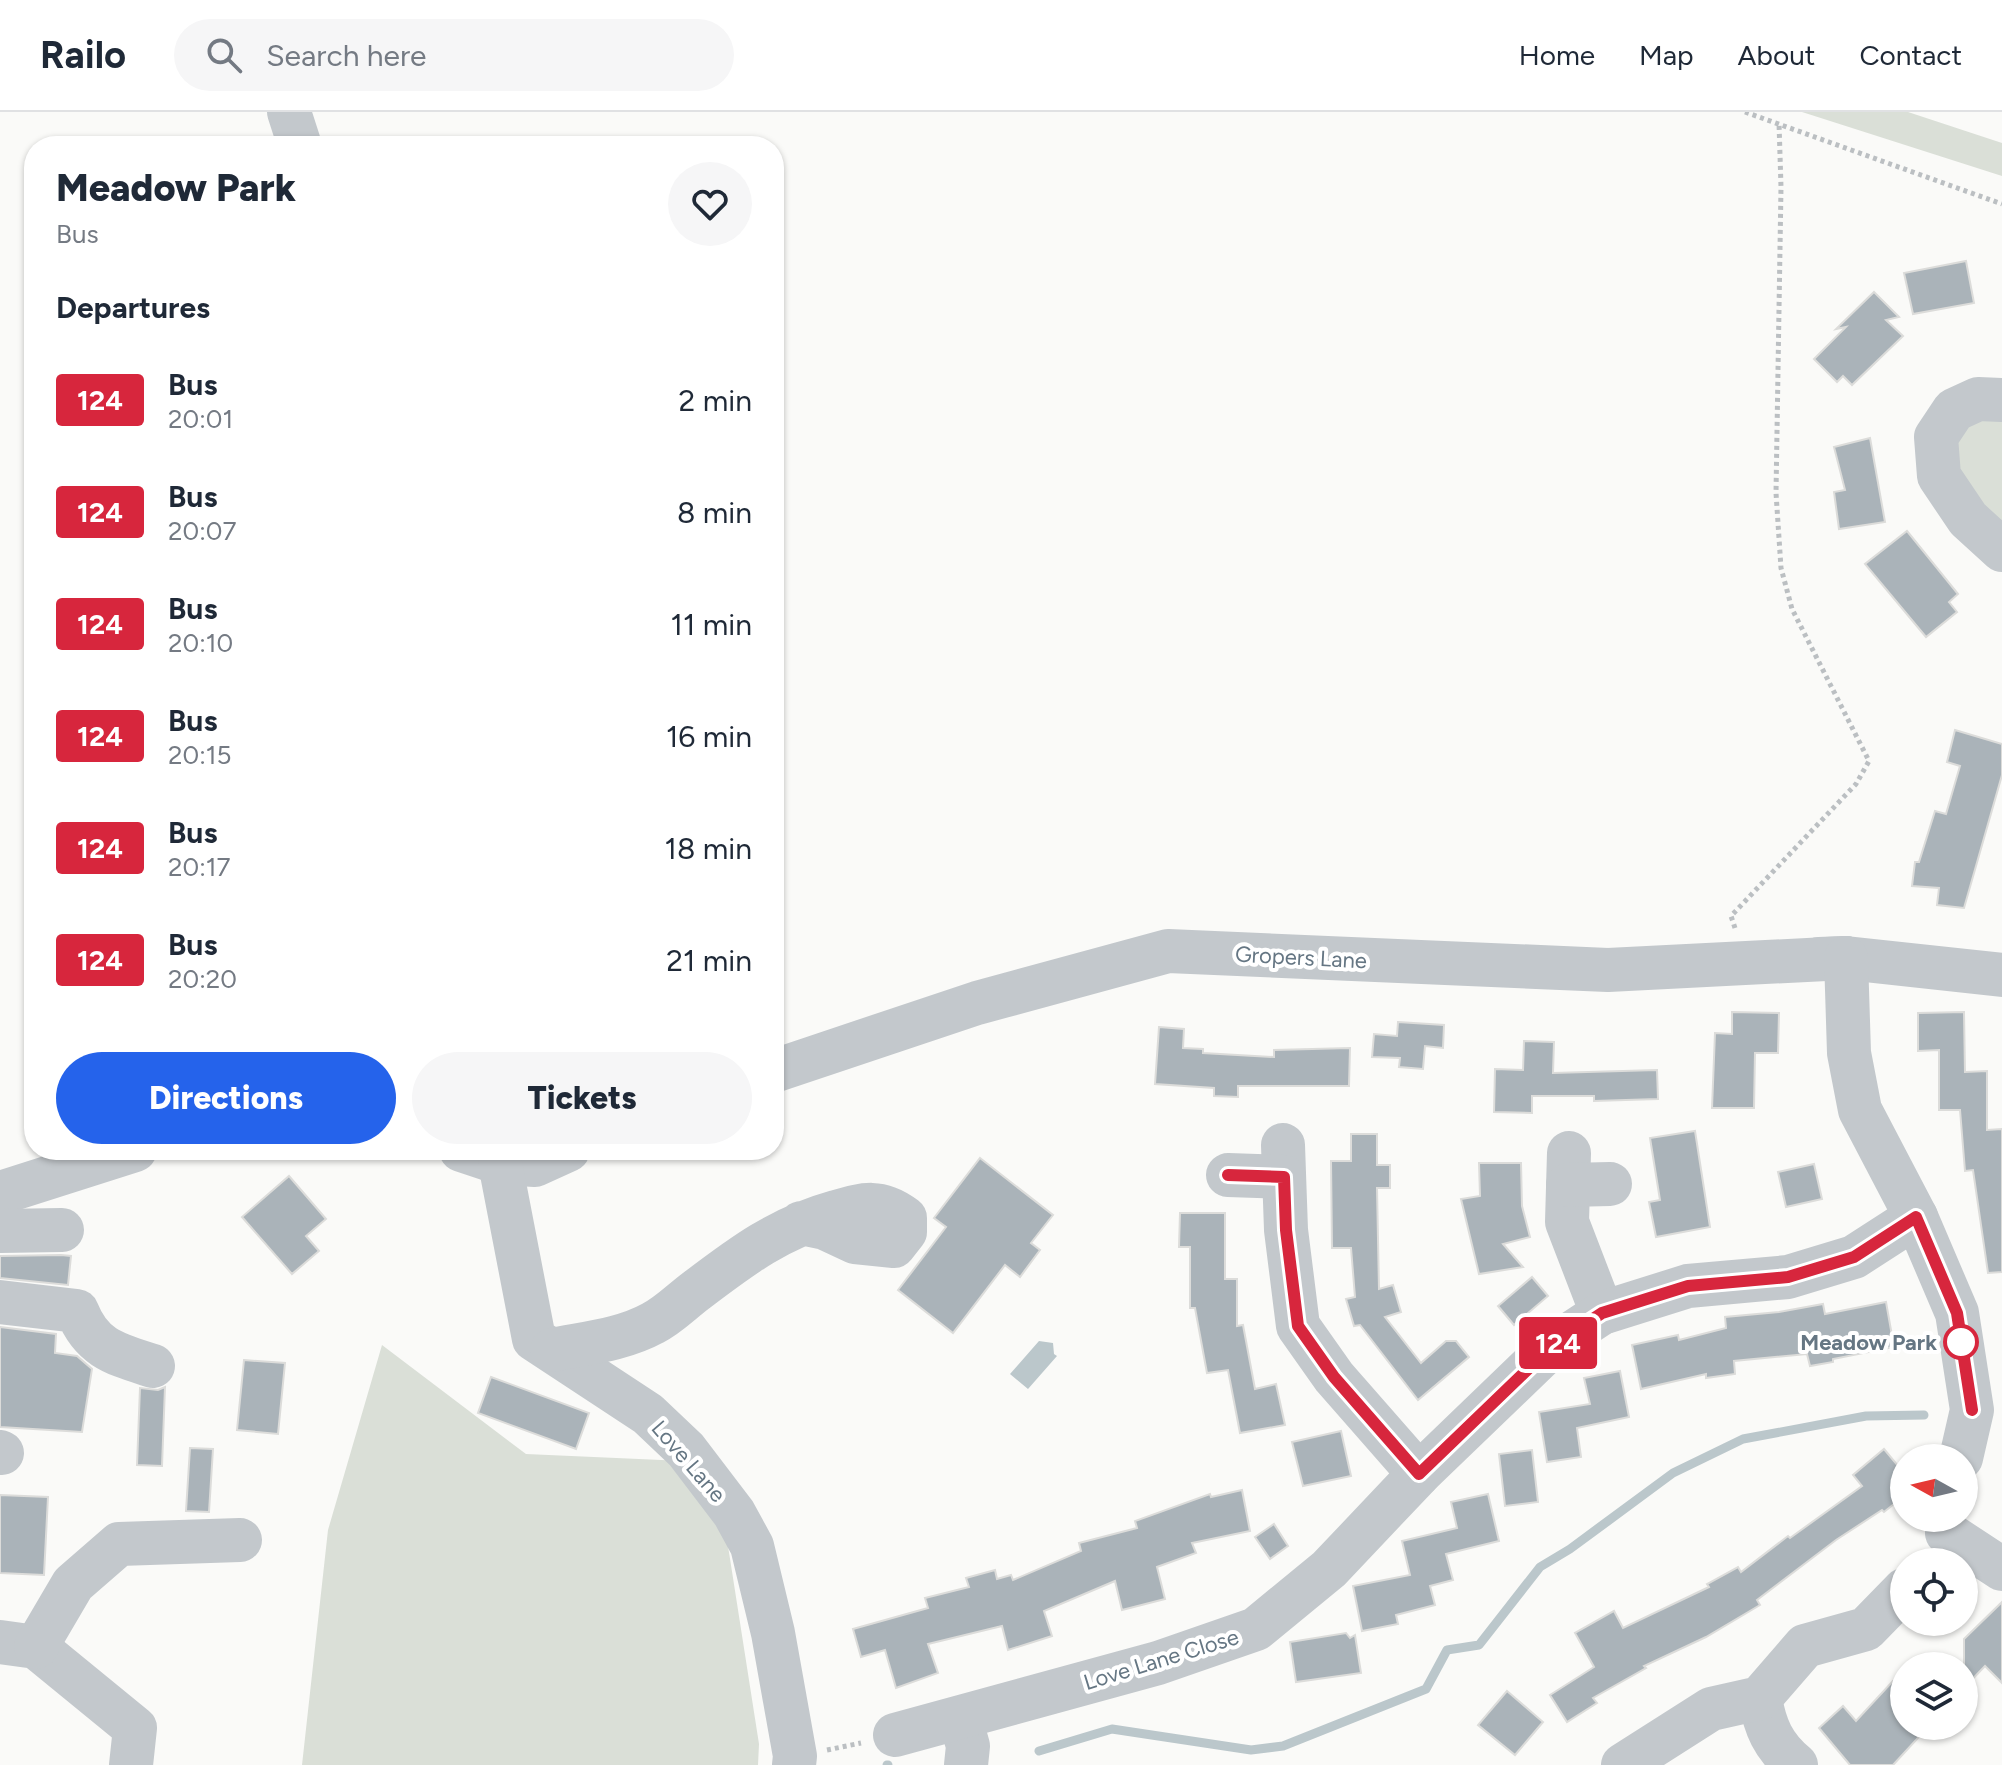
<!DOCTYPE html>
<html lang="en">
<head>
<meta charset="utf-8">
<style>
  :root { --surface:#fff; --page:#f6f6f7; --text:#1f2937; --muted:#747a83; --line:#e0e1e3; --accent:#2563eb }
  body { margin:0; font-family:Figtree,sans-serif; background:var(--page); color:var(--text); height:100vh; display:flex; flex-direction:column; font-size:30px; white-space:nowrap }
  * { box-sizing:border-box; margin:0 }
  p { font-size:26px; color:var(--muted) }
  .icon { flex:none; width:44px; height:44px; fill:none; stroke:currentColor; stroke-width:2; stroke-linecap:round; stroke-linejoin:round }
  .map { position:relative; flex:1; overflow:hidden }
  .drawer { position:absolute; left:24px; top:24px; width:760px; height:1024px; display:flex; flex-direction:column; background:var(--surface); border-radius:32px; box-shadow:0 2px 6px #0004 }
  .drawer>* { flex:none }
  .badge { padding:0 16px; border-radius:6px; font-size:28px; line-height:52px }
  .needle { width:52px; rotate:278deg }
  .fabs { position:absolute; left:1890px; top:1332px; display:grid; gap:16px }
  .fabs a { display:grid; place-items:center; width:88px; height:88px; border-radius:50%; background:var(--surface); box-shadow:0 2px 6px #0004; font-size:40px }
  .map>.badge { position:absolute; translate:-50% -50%; box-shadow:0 0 0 4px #fff }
  h2 { padding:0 32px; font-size:30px; line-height:72px }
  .round { display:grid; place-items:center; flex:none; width:84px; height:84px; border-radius:42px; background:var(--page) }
  .summary { display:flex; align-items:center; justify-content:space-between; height:136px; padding:0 32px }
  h1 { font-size:38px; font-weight:800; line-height:60px }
  .cta { display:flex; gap:16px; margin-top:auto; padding:16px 32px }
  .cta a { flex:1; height:92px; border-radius:48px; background:var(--accent); color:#fff; font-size:32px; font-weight:800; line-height:92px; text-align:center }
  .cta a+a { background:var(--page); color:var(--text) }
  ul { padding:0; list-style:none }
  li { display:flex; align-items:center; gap:24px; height:112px; padding:0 32px }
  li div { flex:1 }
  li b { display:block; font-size:30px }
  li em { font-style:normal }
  li .badge { min-width:88px; font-weight:700; text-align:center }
  header { display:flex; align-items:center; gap:48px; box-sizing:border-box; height:112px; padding:0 40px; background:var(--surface); border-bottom:2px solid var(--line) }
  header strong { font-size:38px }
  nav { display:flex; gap:44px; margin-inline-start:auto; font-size:28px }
  .search { width:560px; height:72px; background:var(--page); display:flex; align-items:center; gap:20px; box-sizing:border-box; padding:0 28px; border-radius:44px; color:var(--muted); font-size:30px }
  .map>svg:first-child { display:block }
  .green { fill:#dadfd7 }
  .water { fill:#bbc7cb }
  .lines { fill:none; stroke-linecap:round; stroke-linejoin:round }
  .stream { stroke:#bbc7cb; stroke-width:9 }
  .building { fill:#aab3b9; stroke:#dcdcda; stroke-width:2 }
  .path { stroke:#bbbfc2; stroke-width:5; stroke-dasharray:4 4; stroke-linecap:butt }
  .minor { stroke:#c3c8cc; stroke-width:44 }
  .line-casing { stroke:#fff; stroke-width:18 }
  .line { stroke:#d7263d; stroke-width:12 }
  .stop-dot { fill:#fff; stroke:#d7263d; stroke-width:4 }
  .labels { text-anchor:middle; stroke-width:8; stroke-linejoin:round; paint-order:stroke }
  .street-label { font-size:22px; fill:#657683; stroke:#fff }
  .stop-label { font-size:22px; font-weight:bold; fill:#657683; stroke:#fff; text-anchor:end }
</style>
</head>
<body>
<header>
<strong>Railo</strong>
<div class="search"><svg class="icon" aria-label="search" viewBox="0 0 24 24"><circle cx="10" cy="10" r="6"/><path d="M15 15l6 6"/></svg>Search here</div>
<nav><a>Home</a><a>Map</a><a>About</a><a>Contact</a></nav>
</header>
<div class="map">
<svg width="2002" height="1653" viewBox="0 0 2002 1653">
  <rect width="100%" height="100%" fill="#fafaf8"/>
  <!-- green -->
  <g class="green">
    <path d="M 1802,0 L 1908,0 L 2002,31 L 2002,64 Z"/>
    <path d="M 1975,304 L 2002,304 L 2002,424 L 1955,371 L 1951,319 Z"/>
    <path d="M 382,1233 L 526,1342 L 684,1349 L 728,1434 L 759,1632 L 758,1653 L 302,1653 L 328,1418 Z"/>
  </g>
  <!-- water -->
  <path class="water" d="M 1039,1229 L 1053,1231 L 1054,1242 L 1057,1244 L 1028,1277 L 1010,1262 Z"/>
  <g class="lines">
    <!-- stream -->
    <g class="stream">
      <path d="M 1039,1639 L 1112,1617 L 1251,1638 L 1283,1634 L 1426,1577 L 1447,1538 L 1479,1533 L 1540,1455 L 1570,1437 L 1673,1361 L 1743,1327 L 1866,1304 L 1924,1303"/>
      <path d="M 887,1653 L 888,1653"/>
    </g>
  </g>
  <!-- building -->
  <g class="building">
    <path d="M 1966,149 L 1974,191 L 1913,202 L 1904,161 Z"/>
    <path d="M 1874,180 L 1899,205 L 1886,208 L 1903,224 L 1852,273 L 1843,264 L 1837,270 L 1814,247 L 1846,215 L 1836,217 Z"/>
    <path d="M 1870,326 L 1885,410 L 1839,417 L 1834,380 L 1845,378 L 1834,335 Z"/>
    <path d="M 1907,419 L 1958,482 L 1949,490 L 1957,500 L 1926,525 L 1865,452 Z"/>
    <path d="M 1955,618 L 2002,632 L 2002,663 L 1964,796 L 1937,793 L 1939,776 L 1912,774 L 1915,750 L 1919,750 L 1935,699 L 1946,702 L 1960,654 L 1947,650 Z"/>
    <path d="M 1732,900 L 1779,901 L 1778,941 L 1755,941 L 1754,996 L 1712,996 L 1715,921 L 1732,922 Z"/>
    <path d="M 1964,900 L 1965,960 L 1987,959 L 1987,1018 L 2002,1017 L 2002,1160 L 1988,1161 L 1973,1058 L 1965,1059 L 1960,998 L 1939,998 L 1939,938 L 1918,939 L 1918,901 Z"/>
    <path d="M 1398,910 L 1444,913 L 1443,936 L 1425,934 L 1423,957 L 1399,955 L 1400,946 L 1372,945 L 1374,922 L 1397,924 Z"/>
    <path d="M 1159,915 L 1184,917 L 1183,936 L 1203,937 L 1203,941 L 1274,945 L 1274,938 L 1350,936 L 1349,974 L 1238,974 L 1238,985 L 1214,984 L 1214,976 L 1155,972 Z"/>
    <path d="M 1524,929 L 1554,930 L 1553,961 L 1657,958 L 1658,987 L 1594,989 L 1594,984 L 1532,984 L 1532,1001 L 1494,1000 L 1495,957 L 1523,958 Z"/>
    <path d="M 1695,1019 L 1710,1115 L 1656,1125 L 1649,1090 L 1660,1088 L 1650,1026 Z"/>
    <path d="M 1351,1022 L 1377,1022 L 1377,1053 L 1390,1053 L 1390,1076 L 1377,1076 L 1379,1177 L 1393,1173 L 1401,1200 L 1385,1205 L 1421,1251 L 1446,1229 L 1456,1229 L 1469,1245 L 1418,1288 L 1360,1213 L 1354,1214 L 1346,1187 L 1355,1185 L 1351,1136 L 1332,1136 L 1331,1049 L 1351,1049 Z"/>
    <path d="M 980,1046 L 1053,1103 L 1031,1131 L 1040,1138 L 1020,1165 L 1005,1153 L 953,1221 L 898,1178 L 946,1115 L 934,1106 Z"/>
    <path d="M 1479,1051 L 1521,1051 L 1522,1094 L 1530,1125 L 1503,1132 L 1523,1155 L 1479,1162 L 1461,1087 L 1480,1084 Z"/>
    <path d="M 1814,1052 L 1822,1087 L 1786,1095 L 1778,1060 Z"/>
    <path d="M 289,1064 L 326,1107 L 306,1124 L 319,1139 L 292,1162 L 242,1105 Z"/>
    <path d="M 1180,1101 L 1225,1101 L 1225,1167 L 1237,1167 L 1237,1214 L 1243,1213 L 1255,1277 L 1276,1272 L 1285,1313 L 1240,1321 L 1228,1258 L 1207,1261 L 1195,1196 L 1190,1196 L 1190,1135 L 1179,1135 Z"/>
    <path d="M 61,1143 L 71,1144 L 68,1173 L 0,1166 L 0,1144 Z"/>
    <path d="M 1532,1165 L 1548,1184 L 1514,1213 L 1498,1194 Z"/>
    <path d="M 1886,1190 L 1894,1235 L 1833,1247 L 1833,1250 L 1810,1254 L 1807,1242 L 1734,1249 L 1735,1262 L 1706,1266 L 1706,1262 L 1641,1277 L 1632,1233 L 1678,1223 L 1679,1228 L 1726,1216 L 1725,1205 L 1779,1200 L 1823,1192 L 1825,1202 Z"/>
    <path d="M 0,1215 L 56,1222 L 55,1241 L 77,1244 L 92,1257 L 82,1320 L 0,1315 Z"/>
    <path d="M 244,1248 L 285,1251 L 278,1322 L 237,1318 Z"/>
    <path d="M 1620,1259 L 1629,1305 L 1577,1316 L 1581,1345 L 1547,1350 L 1539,1300 L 1590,1292 L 1584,1266 Z"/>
    <path d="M 491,1265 L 589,1301 L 576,1337 L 478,1301 Z"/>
    <path d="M 165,1275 L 162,1354 L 137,1353 L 140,1276 L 158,1278 Z"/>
    <path d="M 1341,1319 L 1351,1364 L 1303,1374 L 1292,1330 Z"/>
    <path d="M 190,1336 L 213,1337 L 209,1400 L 186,1399 Z"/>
    <path d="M 1884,1337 L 1904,1361 L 1904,1384 L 1884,1400 L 1882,1398 L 1836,1428 L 1757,1488 L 1760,1493 L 1706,1525 L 1644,1554 L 1646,1556 L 1593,1586 L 1597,1591 L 1567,1610 L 1550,1583 L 1594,1555 L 1575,1521 L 1614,1499 L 1623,1516 L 1709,1475 L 1707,1472 L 1738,1455 L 1741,1460 L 1788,1424 L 1790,1426 L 1862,1374 L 1853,1363 Z"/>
    <path d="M 1532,1338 L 1538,1390 L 1505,1394 L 1499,1342 Z"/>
    <path d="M 1242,1378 L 1250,1419 L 1192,1431 L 1196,1441 L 1157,1455 L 1165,1487 L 1122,1498 L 1115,1469 L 1044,1499 L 1052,1524 L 1008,1538 L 1002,1514 L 928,1532 L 938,1561 L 896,1576 L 885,1538 L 861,1545 L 853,1517 L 928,1496 L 925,1486 L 969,1475 L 966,1466 L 995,1458 L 997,1467 L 1011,1463 L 1013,1468 L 1081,1439 L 1079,1431 L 1137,1416 L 1135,1409 L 1210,1382 L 1211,1385 Z"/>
    <path d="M 1488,1382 L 1499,1429 L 1446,1442 L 1453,1468 L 1430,1474 L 1435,1493 L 1396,1503 L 1398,1512 L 1362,1519 L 1353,1474 L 1410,1463 L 1402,1429 L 1457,1416 L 1451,1390 Z"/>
    <path d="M 0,1383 L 48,1385 L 44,1463 L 0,1461 Z"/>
    <path d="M 1274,1412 L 1288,1434 L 1270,1447 L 1255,1425 Z"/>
    <path d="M 2002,1490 L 2002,1571 L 1985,1554 L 1964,1576 L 1964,1527 Z"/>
    <path d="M 1346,1521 L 1350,1526 L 1355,1523 L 1361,1561 L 1296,1570 L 1290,1530 Z"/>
    <path d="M 1904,1557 L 1904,1614 L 1929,1614 L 1893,1653 L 1850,1653 L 1819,1616 L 1843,1594 L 1856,1609 Z"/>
    <path d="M 1507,1579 L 1543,1610 L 1515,1643 L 1478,1613 Z"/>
  </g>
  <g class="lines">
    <!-- path -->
    <g class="path">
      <path d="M 1745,0 L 2002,92"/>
      <path d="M 1735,816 L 1731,804 L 1856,672 L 1869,649 L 1792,497 L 1781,456 L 1776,381 L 1781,75 L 1779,11"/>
      <path d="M 827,1638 L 861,1631"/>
    </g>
    <!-- minor -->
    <g class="minor">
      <path d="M 289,0 L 300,34"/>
      <path d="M 2002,288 L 1978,287 L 1954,298 L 1936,325 L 1939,364 L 1968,407 L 2002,438"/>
      <path d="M 1819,847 L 1846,846 L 2002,863"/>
      <path d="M 774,959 L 977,891 L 1168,839 L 1608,858 L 1846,846"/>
      <path d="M 1283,1033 L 1286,1118 L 1298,1214 L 1334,1265 L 1419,1362"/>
      <path d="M 461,1038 L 500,1051 L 535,1053 L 568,1038"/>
      <path d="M 1569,1041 L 1567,1110 L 1602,1201"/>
      <path d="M 500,1051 L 534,1227 L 648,1302 L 686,1338 L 734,1401 L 752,1434 L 773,1521 L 795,1644 L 794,1653"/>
      <path d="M 1228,1063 L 1284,1065"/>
      <path d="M 1568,1073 L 1610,1072"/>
      <path d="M 0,1081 L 135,1038"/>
      <path d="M 1916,1105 L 1957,1201 L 1972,1298 L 1961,1346"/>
      <path d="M 0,1119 L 62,1118"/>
      <path d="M 0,1190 L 77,1199 C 92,1237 116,1242 153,1254"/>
      <path d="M 552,1238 C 586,1231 622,1228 653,1211 C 669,1203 682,1189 697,1178 C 743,1143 779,1116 836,1100 C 864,1092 880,1087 905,1106 L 905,1120 L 894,1134 L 855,1130 L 825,1116 L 801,1111"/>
      <path d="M 0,1340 L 2,1341"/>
      <path d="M 1947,1421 L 2002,1457"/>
      <path d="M 0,1530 L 36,1535 L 135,1616 L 131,1653"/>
      <path d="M 36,1535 L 73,1472 L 119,1432 L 240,1428"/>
      <path d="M 1760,1586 C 1765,1615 1773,1634 1796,1653"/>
      <path d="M 960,1606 L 968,1634 L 966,1653"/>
      <path d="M 895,1623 L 1158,1551 L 1256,1517 L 1329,1457 L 1419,1362 L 1552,1234 L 1602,1201 L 1688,1174 L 1788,1165 L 1854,1145 L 1916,1105 L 1860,998 L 1849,941 L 1846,846"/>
      <path d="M 1623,1653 L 1711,1597 L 1760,1586 L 1805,1534 L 1866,1517 L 1904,1478"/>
    </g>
  </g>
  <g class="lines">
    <defs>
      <path id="line" d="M 1228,1063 L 1284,1065 L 1286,1118 L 1298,1214 L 1334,1265 L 1419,1362 L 1552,1234 L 1602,1201 L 1688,1174 L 1788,1165 L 1854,1145 L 1916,1105 L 1957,1201 L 1972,1298"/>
    </defs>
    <!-- line casing -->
    <use href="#line" class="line-casing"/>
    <!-- line -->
    <use href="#line" class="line"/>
  </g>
  <!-- markers -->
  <circle class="stop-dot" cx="1961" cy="1230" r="16"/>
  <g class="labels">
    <!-- street labels -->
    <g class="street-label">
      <text transform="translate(1301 845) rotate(3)" y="8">Gropers Lane</text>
      <text transform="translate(689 1349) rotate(49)" y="8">Love Lane</text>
      <text transform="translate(1161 1547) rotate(-17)" y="8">Love Lane Close</text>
    </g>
    <!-- stop labels -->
    <g class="stop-label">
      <text x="1937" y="1238">Meadow Park</text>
    </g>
  </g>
</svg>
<div class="fabs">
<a><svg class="needle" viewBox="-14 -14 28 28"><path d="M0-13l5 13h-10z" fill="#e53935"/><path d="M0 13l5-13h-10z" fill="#747a83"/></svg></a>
<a><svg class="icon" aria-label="locate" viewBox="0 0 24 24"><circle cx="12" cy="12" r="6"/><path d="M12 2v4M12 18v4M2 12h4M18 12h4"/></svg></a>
<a><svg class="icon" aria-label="layers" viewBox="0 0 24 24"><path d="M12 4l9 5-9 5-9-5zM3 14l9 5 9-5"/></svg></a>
</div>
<b class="badge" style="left:1558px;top:1231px;background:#d7263d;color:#fff">124</b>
<section class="drawer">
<div class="summary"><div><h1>Meadow Park</h1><p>Bus</p></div><a class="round"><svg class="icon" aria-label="heart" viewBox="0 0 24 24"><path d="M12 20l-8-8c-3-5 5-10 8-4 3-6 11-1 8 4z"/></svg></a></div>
<h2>Departures</h2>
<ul>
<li><span class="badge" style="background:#d7263d;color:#fff">124</span><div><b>Bus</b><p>20:01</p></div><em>2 min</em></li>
<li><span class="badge" style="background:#d7263d;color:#fff">124</span><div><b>Bus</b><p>20:07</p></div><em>8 min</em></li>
<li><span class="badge" style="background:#d7263d;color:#fff">124</span><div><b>Bus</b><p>20:10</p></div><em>11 min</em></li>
<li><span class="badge" style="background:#d7263d;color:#fff">124</span><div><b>Bus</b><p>20:15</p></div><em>16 min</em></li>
<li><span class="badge" style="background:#d7263d;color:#fff">124</span><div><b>Bus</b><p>20:17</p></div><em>18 min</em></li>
<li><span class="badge" style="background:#d7263d;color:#fff">124</span><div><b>Bus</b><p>20:20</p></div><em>21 min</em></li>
</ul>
<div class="cta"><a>Directions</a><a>Tickets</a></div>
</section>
</div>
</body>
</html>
